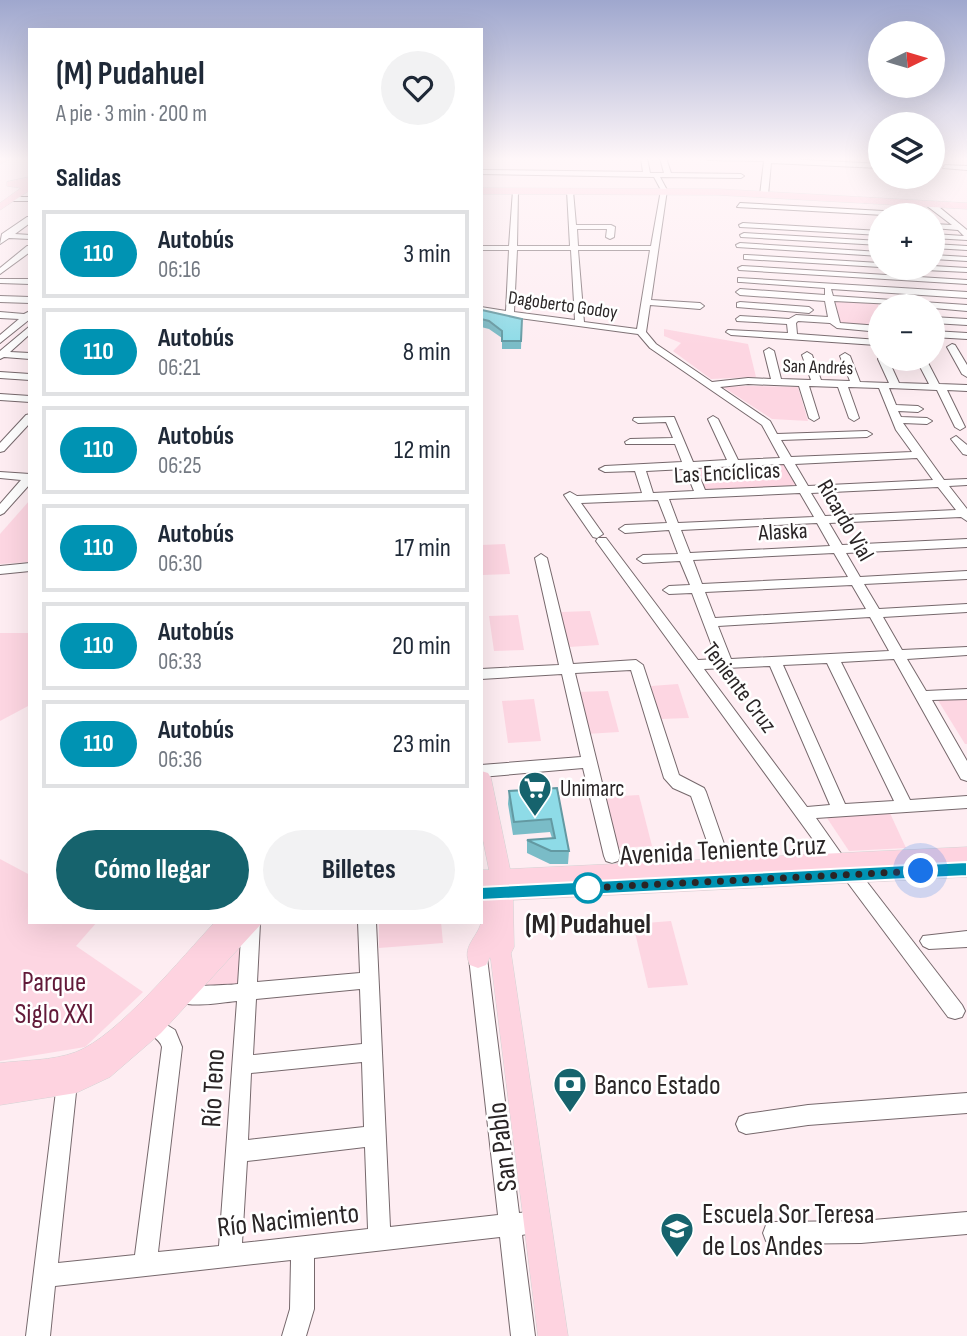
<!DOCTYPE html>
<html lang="es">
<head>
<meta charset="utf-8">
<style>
  :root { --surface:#fff; --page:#f2f2f3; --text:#1f2937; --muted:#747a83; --line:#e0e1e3; --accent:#16636d }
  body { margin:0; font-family:"Sofia Sans Condensed",sans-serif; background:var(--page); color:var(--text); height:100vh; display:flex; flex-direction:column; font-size:26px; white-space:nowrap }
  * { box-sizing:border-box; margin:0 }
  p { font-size:23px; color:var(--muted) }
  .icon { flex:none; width:38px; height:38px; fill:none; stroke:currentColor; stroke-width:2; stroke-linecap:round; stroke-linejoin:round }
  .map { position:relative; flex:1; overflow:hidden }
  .details { position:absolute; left:28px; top:28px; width:455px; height:896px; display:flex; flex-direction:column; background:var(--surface); border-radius:0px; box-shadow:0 7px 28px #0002 }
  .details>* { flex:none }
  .badge { padding:0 14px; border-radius:23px; font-size:24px; line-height:46px }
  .needle { width:46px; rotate:85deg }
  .fabs { position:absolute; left:868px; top:21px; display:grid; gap:14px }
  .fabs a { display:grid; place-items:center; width:77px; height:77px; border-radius:50%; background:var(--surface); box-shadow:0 7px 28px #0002; font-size:35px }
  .you { position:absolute; width:35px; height:35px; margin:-18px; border:5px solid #fff; border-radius:50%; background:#1a73e8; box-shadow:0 0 0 10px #1a73e833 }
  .map>.badge { position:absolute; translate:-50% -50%; box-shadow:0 0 0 4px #fff }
  h2 { padding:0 28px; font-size:26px; line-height:63px }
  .round { display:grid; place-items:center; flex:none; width:74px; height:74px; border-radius:37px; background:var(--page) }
  .summary { display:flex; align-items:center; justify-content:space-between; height:119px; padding:0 28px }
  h1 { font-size:33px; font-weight:700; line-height:52px }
  .cta { display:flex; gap:14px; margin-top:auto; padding:14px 28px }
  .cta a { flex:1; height:80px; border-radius:42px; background:var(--accent); color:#fff; font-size:28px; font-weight:700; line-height:80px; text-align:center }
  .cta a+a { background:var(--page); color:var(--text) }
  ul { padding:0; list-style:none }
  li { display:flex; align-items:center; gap:21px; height:88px; margin:0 14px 10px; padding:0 14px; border:4px solid var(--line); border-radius:0px }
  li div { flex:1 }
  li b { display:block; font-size:26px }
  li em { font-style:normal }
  li .badge { min-width:77px; font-weight:700; text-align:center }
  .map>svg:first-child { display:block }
  .green { fill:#fdd6e2 }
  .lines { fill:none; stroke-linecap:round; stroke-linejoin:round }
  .minor-casing { stroke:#76686c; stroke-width:2 }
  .major-casing { stroke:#d4d3d4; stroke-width:1 }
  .highway-casing { stroke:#d4d3d4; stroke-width:2 }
  .minor { fill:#fff; fill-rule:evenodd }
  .major { fill:#fed3e0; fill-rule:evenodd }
  .highway { fill:#feb5cc; fill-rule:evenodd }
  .wall { fill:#7abcc7 }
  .building { fill:#8edbe7; stroke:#6399a2; stroke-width:2 }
  .line { fill:#0093b3; stroke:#fff; stroke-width:2 }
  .walk { stroke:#2a2526; stroke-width:7; stroke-dasharray:0 12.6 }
  .stop-dot { fill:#fff; stroke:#0093b3; stroke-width:3.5 }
  .labels { text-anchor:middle; stroke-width:5; stroke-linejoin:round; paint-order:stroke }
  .far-street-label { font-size:19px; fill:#2a2526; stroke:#fff }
  .street-label { font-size:23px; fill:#2a2526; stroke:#fff }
  .poi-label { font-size:23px; fill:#2a2526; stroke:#fff; text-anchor:start }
  .near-street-label { font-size:28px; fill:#2a2526; stroke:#fff }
  .near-stop-label { font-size:28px; font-weight:bold; fill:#2a2526; stroke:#fff }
  .near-park-label { font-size:28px; fill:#621a39; stroke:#fff }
  .near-poi-label { font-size:28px; fill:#2a2526; stroke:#fff; text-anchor:start }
</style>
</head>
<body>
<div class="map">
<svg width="967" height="1336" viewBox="0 0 967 1336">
  <rect width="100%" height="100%" fill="#feedf2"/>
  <!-- green -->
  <g class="green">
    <path d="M 835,300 L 878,303 L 880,327 L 838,324 Z"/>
    <path d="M 664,329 L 748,344 L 756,377 L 711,379 L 673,351 L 681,343 L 664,336 Z"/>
    <path d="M 746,386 L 798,387 L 808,421 L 772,419 L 723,387 Z"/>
    <path d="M 784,462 L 798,487 L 703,492 L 693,467 Z"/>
    <path d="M 30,500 L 30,562 L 0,564 L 0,534 Z"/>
    <path d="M 505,544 L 510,574 L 483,575 L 481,545 Z"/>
    <path d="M 590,611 L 599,645 L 569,647 L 561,612 Z"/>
    <path d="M 518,615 L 524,650 L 494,651 L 489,616 Z"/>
    <path d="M 0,633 L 30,633 L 30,705 L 0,721 Z"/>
    <path d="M 678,684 L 689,718 L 660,719 L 651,686 Z"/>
    <path d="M 608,691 L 619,732 L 586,734 L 577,692 Z"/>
    <path d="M 967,695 L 967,744 L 965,744 L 936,697 Z"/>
    <path d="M 534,699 L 541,741 L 508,743 L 502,701 Z"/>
    <path d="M 639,795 L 652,846 L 616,848 L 605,797 Z"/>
    <path d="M 889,811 L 906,848 L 849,851 L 825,815 Z"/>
    <path d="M 0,859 L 30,875 L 30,922 L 97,922 L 76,946 L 143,992 L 85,1047 L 0,1061 Z"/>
    <path d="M 671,921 L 688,985 L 648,988 L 633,924 Z"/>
    <path d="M 379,922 L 441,922 L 443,943 L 379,948 Z"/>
    <path d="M 245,938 L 243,989 L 196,994 Z"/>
  </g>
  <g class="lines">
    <defs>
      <g id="minor">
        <path d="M 641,158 L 647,158 L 650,173 L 664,173 L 660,158 L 666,158 L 671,173 L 741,174 L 744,176 L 741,178 L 660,177 L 667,190 L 651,300 L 700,303 L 704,306 L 700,309 L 650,305 L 646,332 L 656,344 L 712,382 L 748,378 L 771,379 L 764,351 L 769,348 L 774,351 L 781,379 L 811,380 L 802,355 L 807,352 L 812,355 L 821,380 L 850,381 L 840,356 L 845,353 L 850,356 L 860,382 L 889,383 L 878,359 L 880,357 L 880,359 L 888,359 L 899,383 L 929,384 L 916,359 L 926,359 L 939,384 L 967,385 L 967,391 L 947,390 L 965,427 L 960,430 L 955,427 L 937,390 L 889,388 L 896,405 L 918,406 L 923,409 L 918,412 L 898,411 L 901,417 L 927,418 L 932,421 L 927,424 L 903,423 L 944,480 L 967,479 L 967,485 L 949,486 L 967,509 L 967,521 L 961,517 L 829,523 L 842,545 L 967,539 L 967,547 L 846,553 L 860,577 L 967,571 L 967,579 L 864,584 L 879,609 L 967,604 L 967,612 L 883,617 L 902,650 L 967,647 L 967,655 L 907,659 L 926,691 L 967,689 L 967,699 L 932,700 L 967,761 L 967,781 L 961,779 L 894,659 L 841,662 L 910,800 L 967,796 L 967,808 L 816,818 L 847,862 L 845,867 L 839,869 L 833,867 L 596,541 L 598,538 L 606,538 L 698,660 L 717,659 L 692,593 L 669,594 L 663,590 L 669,586 L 690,585 L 680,561 L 643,563 L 637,559 L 643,555 L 678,554 L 669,530 L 625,533 L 619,529 L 625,525 L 667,523 L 658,500 L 581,503 L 603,534 L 597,538 L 593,537 L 564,495 L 570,492 L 577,496 L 642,493 L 635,471 L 605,472 L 599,469 L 605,466 L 682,462 L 675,444 L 626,444 L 625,442 L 630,439 L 673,438 L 666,422 L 638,423 L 633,420 L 634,418 L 674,417 L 693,462 L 727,460 L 708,419 L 713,416 L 718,419 L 738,460 L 780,458 L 762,425 L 650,348 L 638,334 L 481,313 L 481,307 L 506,311 L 509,250 L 481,250 L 481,246 L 509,246 L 513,190 L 518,191 L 517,246 L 570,246 L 567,191 L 570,189 L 573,191 L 576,225 L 611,225 L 615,227 L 614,237 L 610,239 L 606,237 L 607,229 L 577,229 L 578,246 L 651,246 L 661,190 L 654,177 L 481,174 L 481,170 L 643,172 ZM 517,250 L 571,250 L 575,320 L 514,312 ZM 578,250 L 650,250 L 637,329 L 584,322 ZM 748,384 L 799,386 L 809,418 L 814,421 L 819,418 L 809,386 L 838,387 L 849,418 L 854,421 L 859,418 L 848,387 L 879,388 L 896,430 L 912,452 L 791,457 L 781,440 L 867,437 L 872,434 L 867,431 L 777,434 L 770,421 L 720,387 ZM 917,458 L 933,480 L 808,486 L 795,464 ZM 784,464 L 797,486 L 705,490 L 696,468 ZM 685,469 L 694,491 L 653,493 L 646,471 ZM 938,487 L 956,510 L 825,516 L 811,493 ZM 800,493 L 814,517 L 678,523 L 669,499 ZM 817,523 L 830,546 L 690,553 L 681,530 ZM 834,553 L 848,577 L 702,584 L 693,560 ZM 852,585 L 866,609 L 715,618 L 705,592 ZM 870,617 L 889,651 L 731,659 L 718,626 ZM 827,663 L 894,801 L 845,804 L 783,665 ZM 770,666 L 830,805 L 807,807 L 704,669 Z"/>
        <path d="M 705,158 L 771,158 L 880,164 L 880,168 L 771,163 L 768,195 L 764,197 L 760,195 L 764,161 L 708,160 Z"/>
        <path d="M 945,165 L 967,166 L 967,170 L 943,168 Z"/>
        <path d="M 12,197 L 30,197 L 30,201 L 9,201 Z"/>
        <path d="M 927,202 L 933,202 L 967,230 L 967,240 L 933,238 L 933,234 L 964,236 L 958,230 L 933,228 L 933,224 L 952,225 L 927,206 Z"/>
        <path d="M 740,203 L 919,213 L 923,215 L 884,215 L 737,207 Z"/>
        <path d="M 27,217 L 30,217 L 30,223 L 15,234 L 30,235 L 30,239 L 9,238 L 0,244 L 2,234 Z"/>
        <path d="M 743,223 L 880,231 L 880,235 L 740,227 L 739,225 Z"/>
        <path d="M 744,233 L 880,241 L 880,245 L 741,237 L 740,235 Z"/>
        <path d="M 740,243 L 880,252 L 880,256 L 737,247 L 736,245 Z"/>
        <path d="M 933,244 L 967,246 L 967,250 L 933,248 Z"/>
        <path d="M 27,246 L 30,246 L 30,252 L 0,274 L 0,268 Z"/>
        <path d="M 747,255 L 880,263 L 880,267 L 744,259 L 744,255 Z"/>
        <path d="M 933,255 L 967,257 L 967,261 L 933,259 Z"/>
        <path d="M 742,266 L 967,280 L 967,284 L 739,270 L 738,268 Z"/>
        <path d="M 933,266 L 967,268 L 967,272 L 925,270 L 921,268 L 933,268 Z"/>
        <path d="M 738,278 L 967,292 L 967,298 L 831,289 L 833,296 L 967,305 L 967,311 L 933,308 L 933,306 L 834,301 L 840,323 L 880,326 L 880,332 L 837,328 L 830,323 L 798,321 L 796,323 L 797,334 L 879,340 L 880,343 L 876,345 L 731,335 L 726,332 L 728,330 L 788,333 L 787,324 L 737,321 L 736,319 L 740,316 L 789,319 L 796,315 L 828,317 L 825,301 L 740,295 L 736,292 L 740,289 L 825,295 L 825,288 L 741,282 L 738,282 Z"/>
        <path d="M 0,279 L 30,279 L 30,284 L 0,283 Z"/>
        <path d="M 0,296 L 30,297 L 30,303 L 0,302 Z"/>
        <path d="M 740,302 L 809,307 L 813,310 L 809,313 L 737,307 L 737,303 Z"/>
        <path d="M 30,311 L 30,319 L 0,343 L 0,335 L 19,319 L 0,318 L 0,312 L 24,314 Z"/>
        <path d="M 933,317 L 967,319 L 967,325 L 933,323 Z"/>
        <path d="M 30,326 L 30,334 L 10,352 L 30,353 L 30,359 L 4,357 L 0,359 L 0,351 Z"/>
        <path d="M 933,331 L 967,333 L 967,339 L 933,337 Z"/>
        <path d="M 952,344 L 955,345 L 967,365 L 967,377 L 962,374 L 947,347 Z"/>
        <path d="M 0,372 L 30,374 L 30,380 L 0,378 Z"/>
        <path d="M 0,394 L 30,396 L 30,402 L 0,400 Z"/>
        <path d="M 30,414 L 30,423 L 4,451 L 0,452 L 0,443 L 26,415 Z"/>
        <path d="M 956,436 L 967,445 L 967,455 L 963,454 L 951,439 Z"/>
        <path d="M 0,472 L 30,474 L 30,484 L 4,513 L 0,515 L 0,504 L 21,480 L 0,478 Z"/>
        <path d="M 541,554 L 547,558 L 573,664 L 636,660 L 643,665 L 679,775 L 704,788 L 706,792 L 732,867 L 730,872 L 724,874 L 718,872 L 716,867 L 691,796 L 673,788 L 664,778 L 631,670 L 575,673 L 620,856 L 618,861 L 612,863 L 606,861 L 604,856 L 583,768 L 481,777 L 481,765 L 581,757 L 562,674 L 481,679 L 481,669 L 559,665 L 535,558 Z"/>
        <path d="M 30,563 L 30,571 L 0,574 L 0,566 Z"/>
        <path d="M 851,867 L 857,869 L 962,1005 L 965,1011 L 962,1017 L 955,1019 L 948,1017 L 845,879 L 842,874 L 845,869 Z"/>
        <path d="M 242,922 L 260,923 L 257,982 L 360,973 L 358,922 L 376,922 L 390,1227 L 498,1215 L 469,958 L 472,952 L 478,950 L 484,952 L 487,958 L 519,1213 L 537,1211 L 545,1214 L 548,1222 L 545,1230 L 522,1235 L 535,1336 L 511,1336 L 500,1237 L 314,1258 L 314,1309 L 306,1336 L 282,1336 L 290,1309 L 291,1260 L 55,1286 L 50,1336 L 26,1336 L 57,1083 L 60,1076 L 67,1074 L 74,1076 L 77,1083 L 58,1263 L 135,1255 L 162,1047 C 159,1037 147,1035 142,1025 L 145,1019 L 152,1016 L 175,1030 L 182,1047 L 158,1252 L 219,1246 L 237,1001 C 217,1003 194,1008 175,1001 L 173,995 L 175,989 C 187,985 223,986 238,984 ZM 360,989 L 362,1044 L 253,1055 L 256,999 ZM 362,1062 L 364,1127 L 248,1140 L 251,1073 ZM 365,1147 L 368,1229 L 242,1243 L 247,1161 Z"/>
        <path d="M 967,931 L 967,947 L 929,949 L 923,946 L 920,941 L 923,936 Z"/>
        <path d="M 967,1093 L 967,1113 L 808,1125 L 746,1134 L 739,1131 L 736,1124 L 739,1117 L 746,1114 L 808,1105 Z"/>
        <path d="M 967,1212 L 967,1234 L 861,1243 L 774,1244 L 766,1241 L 763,1233 L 766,1225 L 774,1222 L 861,1221 Z"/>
      </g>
      <g id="major">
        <path d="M 30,177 L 30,183 L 25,184 L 30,183 L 30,190 L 0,210 L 0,203 L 21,188 L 7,186 L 7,182 Z"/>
        <path d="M 481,188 L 718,189 L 967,203 L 967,209 L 718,195 L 481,194 Z"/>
        <path d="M 481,771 L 488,773 L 491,778 L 510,869 L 967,847 L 967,877 L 513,900 L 514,947 L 511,953 L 568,1336 L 538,1336 L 491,961 L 490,957 L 486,965 L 478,968 L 470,965 C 461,947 477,938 481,923 C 485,908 481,886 481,870 L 489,870 L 481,830 Z"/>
        <path d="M 215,922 L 263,922 L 161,1033 L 110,1077 L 76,1093 L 0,1105 L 0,1063 C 24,1060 52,1061 76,1052 C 118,1036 182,957 215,922 Z"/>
      </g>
      <path id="highway" d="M 0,158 L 10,158 L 0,164 Z"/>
    </defs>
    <!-- minor casing -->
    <use href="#minor" class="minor-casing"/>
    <!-- major casing -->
    <use href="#major" class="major-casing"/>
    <!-- highway casing -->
    <use href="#highway" class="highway-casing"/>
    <!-- minor -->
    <use href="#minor" class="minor"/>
    <!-- major -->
    <use href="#major" class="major"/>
    <!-- highway -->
    <use href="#highway" class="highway"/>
  </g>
  <!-- wall -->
  <g class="wall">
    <path d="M 481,310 L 522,319 L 521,349 L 502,349 L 502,338 L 489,329 L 481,327 Z"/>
    <path d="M 557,788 L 569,851 L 568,864 L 550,864 L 527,853 L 527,840 L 552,838 L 550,832 L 513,835 L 508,804 L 509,791 Z"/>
  </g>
  <!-- building -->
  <g class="building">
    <path d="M 482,310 L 522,319 L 521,341 L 502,341 L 502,331 L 489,321 L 481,319 Z"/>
    <path d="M 557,788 L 569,851 L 551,851 L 527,840 L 555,838 L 551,819 L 514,822 L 509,791 Z"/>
  </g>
  <!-- sky -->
  <linearGradient id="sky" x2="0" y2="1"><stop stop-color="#9fa7ce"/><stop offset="0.46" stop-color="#fff7f9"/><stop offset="1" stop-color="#fff7f9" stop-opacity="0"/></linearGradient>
  <rect width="967" height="345" fill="url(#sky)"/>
  <!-- line -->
  <path class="line" d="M 967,862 L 967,876 L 481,900 L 473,893 L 481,887 Z"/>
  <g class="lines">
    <!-- walk -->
    <path class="walk" d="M 588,888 L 585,888 L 921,871"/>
  </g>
  <!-- icons -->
  <defs>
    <symbol id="supermarket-pin" viewBox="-11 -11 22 30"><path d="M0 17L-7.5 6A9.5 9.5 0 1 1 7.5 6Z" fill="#16636d" stroke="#fff"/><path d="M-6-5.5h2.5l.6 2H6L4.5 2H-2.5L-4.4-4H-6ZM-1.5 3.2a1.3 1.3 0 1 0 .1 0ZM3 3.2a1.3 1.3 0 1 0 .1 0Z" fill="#fff"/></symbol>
    <symbol id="bank-pin" viewBox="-11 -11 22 30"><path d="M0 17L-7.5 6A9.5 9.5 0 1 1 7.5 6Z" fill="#16636d" stroke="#fff"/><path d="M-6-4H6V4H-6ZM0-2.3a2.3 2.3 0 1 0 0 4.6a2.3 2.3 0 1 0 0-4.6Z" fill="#fff"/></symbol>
    <symbol id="school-pin" viewBox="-11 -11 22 30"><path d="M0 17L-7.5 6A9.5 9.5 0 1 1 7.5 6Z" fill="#16636d" stroke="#fff"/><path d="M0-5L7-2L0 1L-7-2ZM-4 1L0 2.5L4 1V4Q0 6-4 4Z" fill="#fff"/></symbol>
  </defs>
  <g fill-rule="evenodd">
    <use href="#supermarket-pin" x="516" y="769" width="38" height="52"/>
    <use href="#bank-pin" x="551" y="1065" width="38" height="52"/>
    <use href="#school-pin" x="658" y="1210" width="38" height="52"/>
  </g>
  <!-- markers -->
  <circle class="stop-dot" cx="588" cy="888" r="14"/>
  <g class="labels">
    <!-- far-street labels -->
    <g class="far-street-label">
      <text transform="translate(563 304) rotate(8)" y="7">Dagoberto Godoy</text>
      <text transform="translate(818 366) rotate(2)" y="7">San Andrés</text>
    </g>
    <!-- street labels -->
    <g class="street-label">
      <text transform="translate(727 472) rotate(-3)" y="8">Las Encíclicas</text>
      <text transform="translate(846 520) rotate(60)" y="8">Ricardo Vial</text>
      <text transform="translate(783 531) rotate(-3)" y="8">Alaska</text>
      <text transform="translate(740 687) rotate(53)" y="8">Teniente Cruz</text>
    </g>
    <!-- poi labels -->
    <g class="poi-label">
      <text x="560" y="796">Unimarc</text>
    </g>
    <!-- near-street labels -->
    <g class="near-street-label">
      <text transform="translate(723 849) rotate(-3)" y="10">Avenida Teniente Cruz</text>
      <text transform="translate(212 1088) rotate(-87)" y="10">Río Teno</text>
      <text transform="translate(501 1147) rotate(-97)" y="10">San Pablo</text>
      <text transform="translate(288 1219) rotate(-6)" y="10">Río Nacimiento</text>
    </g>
    <!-- near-stop labels -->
    <g class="near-stop-label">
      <text x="588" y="933">(M) Pudahuel</text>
    </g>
    <!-- near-park labels -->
    <g class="near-park-label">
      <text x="54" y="991">Parque<tspan x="54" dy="32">Siglo XXI</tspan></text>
    </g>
    <!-- near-poi labels -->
    <g class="near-poi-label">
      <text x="594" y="1094">Banco Estado</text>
      <text x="702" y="1223">Escuela Sor Teresa<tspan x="702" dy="32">de Los Andes</tspan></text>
    </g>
  </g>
</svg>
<div class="fabs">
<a><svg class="needle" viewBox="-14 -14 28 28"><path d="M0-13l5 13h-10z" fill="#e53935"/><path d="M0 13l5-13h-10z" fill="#747a83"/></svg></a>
<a><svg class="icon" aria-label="layers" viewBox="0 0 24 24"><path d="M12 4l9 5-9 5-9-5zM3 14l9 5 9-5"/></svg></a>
<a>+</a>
<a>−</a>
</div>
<div class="you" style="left:921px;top:871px"></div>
<section class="details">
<div class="summary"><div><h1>(M) Pudahuel</h1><p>A pie · 3 min · 200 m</p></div><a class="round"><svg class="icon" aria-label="heart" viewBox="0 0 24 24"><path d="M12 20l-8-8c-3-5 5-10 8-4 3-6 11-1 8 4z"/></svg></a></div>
<h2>Salidas</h2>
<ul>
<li><span class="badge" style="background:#0093b3;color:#fff">110</span><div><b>Autobús</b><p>06:16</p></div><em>3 min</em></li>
<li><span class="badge" style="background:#0093b3;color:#fff">110</span><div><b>Autobús</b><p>06:21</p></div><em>8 min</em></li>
<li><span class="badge" style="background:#0093b3;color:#fff">110</span><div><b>Autobús</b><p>06:25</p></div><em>12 min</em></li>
<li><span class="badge" style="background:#0093b3;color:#fff">110</span><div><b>Autobús</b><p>06:30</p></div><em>17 min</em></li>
<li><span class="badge" style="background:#0093b3;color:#fff">110</span><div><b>Autobús</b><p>06:33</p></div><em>20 min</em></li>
<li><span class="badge" style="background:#0093b3;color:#fff">110</span><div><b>Autobús</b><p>06:36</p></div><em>23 min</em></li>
</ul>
<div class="cta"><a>Cómo llegar</a><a>Billetes</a></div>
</section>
</div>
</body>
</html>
